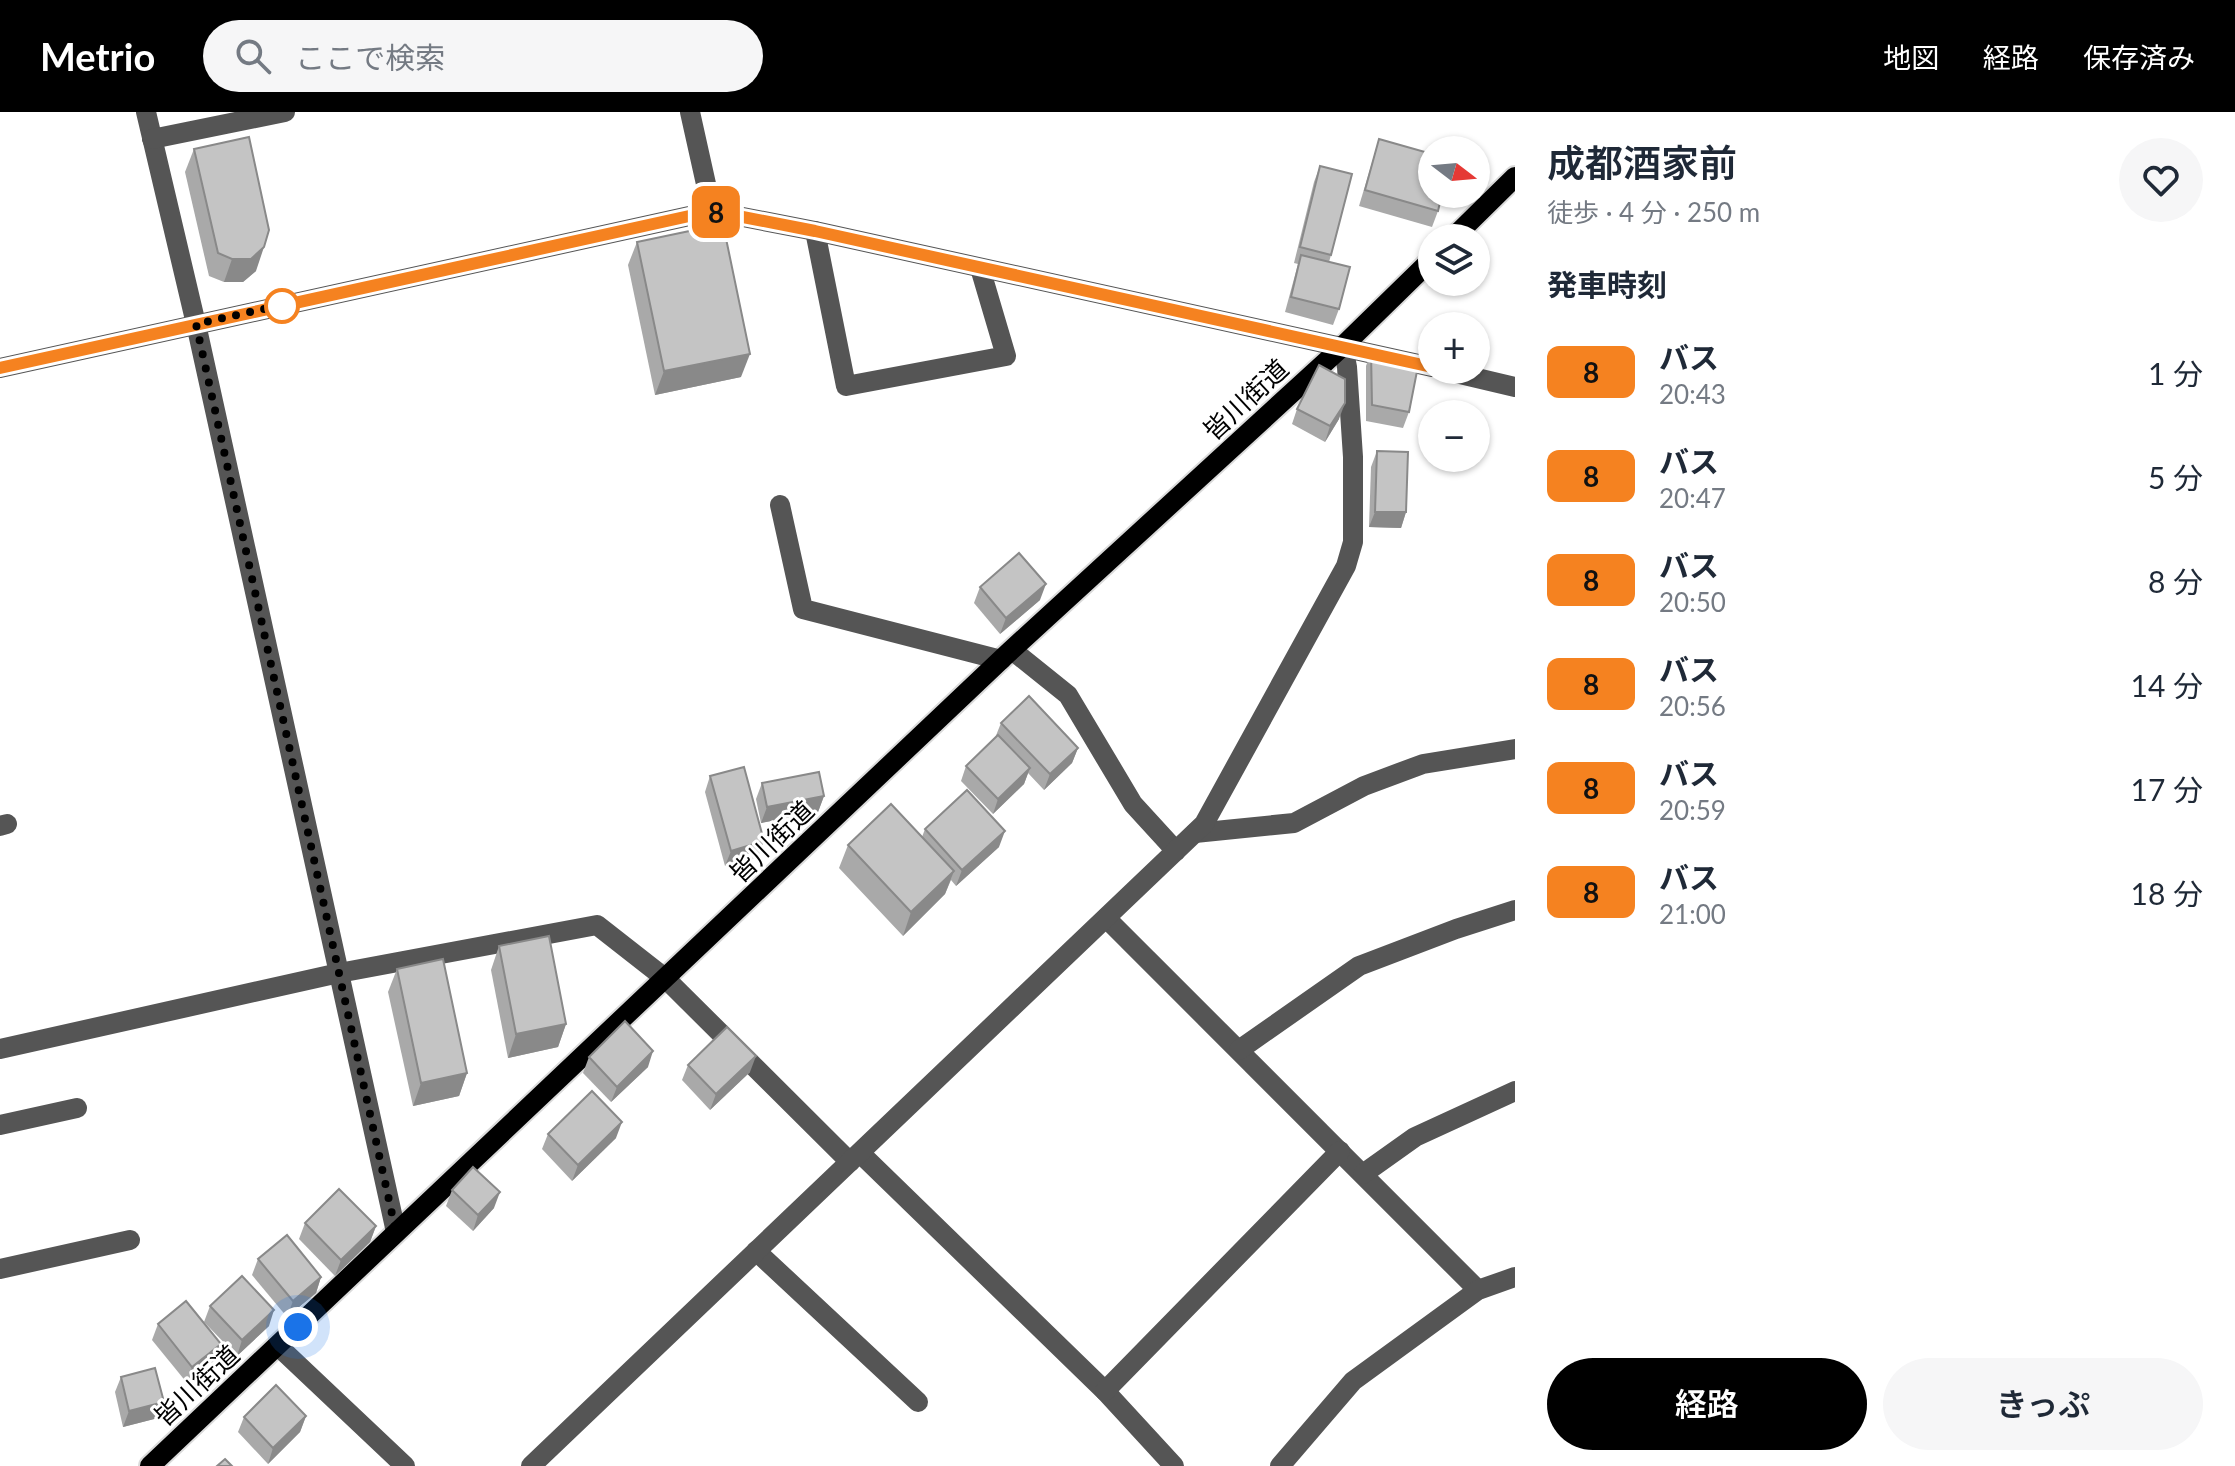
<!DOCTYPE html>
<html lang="ja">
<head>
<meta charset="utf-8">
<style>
  :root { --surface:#fff; --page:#f6f6f7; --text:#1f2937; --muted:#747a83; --accent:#000 }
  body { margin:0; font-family:Lato,"Noto Sans JP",sans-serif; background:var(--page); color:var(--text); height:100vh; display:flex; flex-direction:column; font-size:30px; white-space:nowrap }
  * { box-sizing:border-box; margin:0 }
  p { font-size:26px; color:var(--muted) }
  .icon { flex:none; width:44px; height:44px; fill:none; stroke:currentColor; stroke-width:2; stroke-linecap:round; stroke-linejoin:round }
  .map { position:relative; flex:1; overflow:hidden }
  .panel { display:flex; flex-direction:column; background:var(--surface); width:720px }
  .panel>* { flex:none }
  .badge { padding:0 16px; border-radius:12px; font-size:28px; line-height:52px }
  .needle { width:52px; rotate:106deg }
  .tools { position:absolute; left:1418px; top:24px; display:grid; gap:16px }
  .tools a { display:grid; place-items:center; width:72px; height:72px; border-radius:50%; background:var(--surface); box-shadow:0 2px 6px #0004; font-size:40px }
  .you { position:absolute; width:40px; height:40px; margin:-20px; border:6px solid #fff; border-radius:50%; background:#1a73e8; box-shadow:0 0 0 12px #1a73e833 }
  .map>.badge { position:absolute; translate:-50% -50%; box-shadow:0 0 0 4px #fff }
  h2 { padding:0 32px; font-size:30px; line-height:72px }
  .round { display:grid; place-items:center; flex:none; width:84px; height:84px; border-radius:42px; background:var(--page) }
  .headline { display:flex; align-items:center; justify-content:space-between; height:136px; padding:0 32px }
  h1 { font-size:38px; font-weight:600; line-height:60px }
  .cta { display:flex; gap:16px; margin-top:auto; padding:16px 32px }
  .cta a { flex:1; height:92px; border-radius:48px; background:var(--accent); color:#fff; font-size:32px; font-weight:600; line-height:92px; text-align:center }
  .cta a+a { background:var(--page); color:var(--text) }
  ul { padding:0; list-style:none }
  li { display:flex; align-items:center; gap:24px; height:104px; padding:0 32px }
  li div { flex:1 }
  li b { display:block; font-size:30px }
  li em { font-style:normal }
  li .badge { min-width:88px; font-weight:700; text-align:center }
  header { display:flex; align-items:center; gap:48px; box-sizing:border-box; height:112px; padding:0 40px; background:var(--accent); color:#fff }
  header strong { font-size:38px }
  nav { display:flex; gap:44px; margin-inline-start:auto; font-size:28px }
  .search { width:560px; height:72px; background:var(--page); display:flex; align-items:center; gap:20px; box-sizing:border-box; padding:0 28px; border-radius:44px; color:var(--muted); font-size:30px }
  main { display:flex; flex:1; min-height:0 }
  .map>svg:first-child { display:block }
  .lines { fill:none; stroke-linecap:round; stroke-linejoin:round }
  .major-casing { stroke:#dbdbdb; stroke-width:24 }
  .minor { stroke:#555; stroke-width:20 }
  .major { stroke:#000; stroke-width:20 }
  .wall { fill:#a9a9a9 }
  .shaded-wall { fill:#898989 }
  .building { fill:#c4c4c4; stroke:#898989; stroke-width:2 }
  .line-casing { stroke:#fff; stroke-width:18 }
  .line { stroke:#f58220; stroke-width:12 }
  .walk { stroke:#000; stroke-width:8; stroke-dasharray:0 14.4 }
  .stop-dot { fill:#fff; stroke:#f58220; stroke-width:4 }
  .labels { text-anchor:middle; stroke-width:6; stroke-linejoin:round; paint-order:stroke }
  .street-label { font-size:26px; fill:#000; stroke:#fff }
</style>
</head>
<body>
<header>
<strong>Metrio</strong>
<div class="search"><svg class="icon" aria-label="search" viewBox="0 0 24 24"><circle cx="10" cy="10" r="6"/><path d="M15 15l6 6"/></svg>ここで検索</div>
<nav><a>地図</a><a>経路</a><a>保存済み</a></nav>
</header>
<main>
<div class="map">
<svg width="1515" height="1354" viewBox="0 0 1515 1354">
  <rect width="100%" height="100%" fill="#fff"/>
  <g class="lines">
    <defs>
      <g id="major">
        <path d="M 1453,126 L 1515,65"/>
        <path d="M 150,1354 L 1007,542 L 1343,234 L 1432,147"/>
      </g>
    </defs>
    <!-- major casing -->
    <use href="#major" class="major-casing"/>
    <!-- minor -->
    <g class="minor">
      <path d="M 146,0 L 196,212 L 396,1120"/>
      <path d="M 690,0 L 712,99"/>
      <path d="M 152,27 L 285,0"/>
      <path d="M 815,119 L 846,274 L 1006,244 L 980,156"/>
      <path d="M 0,256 L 712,99 L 815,119 L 1432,255"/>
      <path d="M 1443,258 L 1515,275"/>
      <path d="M 780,393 L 803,497 L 1001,548"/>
      <path d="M 1012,538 L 1068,583 L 1133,692 L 1176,739"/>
      <path d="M 0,714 L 7,712"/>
      <path d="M 1195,721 L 1294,711 L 1364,674 L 1423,652 L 1515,637"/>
      <path d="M 1106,806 L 1478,1178"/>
      <path d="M 0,937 L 339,861 L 597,813 L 666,867 L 850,1050"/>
      <path d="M 1239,938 L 1359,854 L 1456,817 L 1515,798"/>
      <path d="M 0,1013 L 77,996"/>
      <path d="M 860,1041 L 1105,1279 L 1174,1354"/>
      <path d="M 1363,1062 L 1415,1025 L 1515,979"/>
      <path d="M 756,1139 L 918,1290"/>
      <path d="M 0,1157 L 130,1128"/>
      <path d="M 278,1234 L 405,1354"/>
      <path d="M 1105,1279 L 1340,1039"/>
      <path d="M 531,1354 L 1204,712 L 1346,454 L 1353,430 L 1353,345 L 1347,255 L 1343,234"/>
      <path d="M 1280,1354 L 1353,1269 L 1478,1178 L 1515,1165"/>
    </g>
    <!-- major -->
    <use href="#major" class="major"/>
  </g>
  <!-- wall -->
  <g class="wall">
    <path d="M 1379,27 L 1438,99 L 1432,115 L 1359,94 Z"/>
    <path d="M 194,37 L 256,159 L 243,170 L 224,170 L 209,164 L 185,60 Z"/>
    <path d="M 1320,54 L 1331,143 L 1329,150 L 1339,197 L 1333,213 L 1285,200 L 1298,152 L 1294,151 L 1314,70 Z"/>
    <path d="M 637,130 L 741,265 L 655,283 L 628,153 Z"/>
    <path d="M 1371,239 L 1409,300 L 1403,316 L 1366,309 L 1366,254 Z"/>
    <path d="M 1297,297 L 1339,307 L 1325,330 L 1292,312 Z"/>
    <path d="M 1377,339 L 1406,400 L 1401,416 L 1369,415 L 1371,355 Z"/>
    <path d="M 980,475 L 1040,488 L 1000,522 L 974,491 Z"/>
    <path d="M 1001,611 L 1078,636 L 1072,651 L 1044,678 L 1028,661 L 1024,672 L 993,702 L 961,669 L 966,654 L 995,626 Z"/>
    <path d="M 710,664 L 764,729 L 758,745 L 725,754 L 705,680 Z"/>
    <path d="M 762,671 L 824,684 L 818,700 L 761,711 L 756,687 Z"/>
    <path d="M 925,717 L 999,735 L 956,774 L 951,768 L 945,782 L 903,824 L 839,756 L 848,733 L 922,725 Z"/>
    <path d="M 499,834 L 566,912 L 558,935 L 508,946 L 491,858 Z"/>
    <path d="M 397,857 L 467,961 L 459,984 L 413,994 L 388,880 Z"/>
    <path d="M 589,945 L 648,955 L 611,990 L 583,961 Z"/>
    <path d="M 688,953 L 750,960 L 710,998 L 682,968 Z"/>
    <path d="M 548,1022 L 616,1026 L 572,1069 L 542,1037 Z"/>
    <path d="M 452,1078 L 494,1096 L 473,1119 L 446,1094 Z"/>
    <path d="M 305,1111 L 376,1114 L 370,1130 L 335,1164 L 299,1127 Z"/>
    <path d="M 258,1147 L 321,1165 L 316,1181 L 287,1205 L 252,1163 Z"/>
    <path d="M 210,1194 L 269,1214 L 237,1244 L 204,1210 Z"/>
    <path d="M 158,1212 L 221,1232 L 215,1248 L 187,1271 L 152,1228 Z"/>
    <path d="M 121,1265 L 158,1306 L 123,1315 L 115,1280 Z"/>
    <path d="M 306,1304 L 300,1320 L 268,1352 L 238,1320 L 244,1305 Z"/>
  </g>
  <!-- shaded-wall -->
  <g class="shaded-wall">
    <path d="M 264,135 L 256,159 L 243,170 L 224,170 L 232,147 Z"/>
    <path d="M 750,242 L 741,265 L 655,283 L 664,259 Z"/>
    <path d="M 1345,291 L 1339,307 L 1325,330 L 1330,314 Z"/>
    <path d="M 1375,400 L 1406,400 L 1401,416 L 1369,415 Z"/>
    <path d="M 1046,472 L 1040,488 L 1000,522 L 1006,506 Z"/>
    <path d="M 1078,636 L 1072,651 L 1044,678 L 1050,662 Z"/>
    <path d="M 1030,656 L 1024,672 L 993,702 L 998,687 Z"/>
    <path d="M 824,684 L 818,700 L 761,711 L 767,695 Z"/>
    <path d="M 1005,719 L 999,735 L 956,774 L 962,758 Z"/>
    <path d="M 764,729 L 758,745 L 725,754 L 731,739 Z"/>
    <path d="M 954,759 L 945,782 L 903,824 L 911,800 Z"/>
    <path d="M 566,912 L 558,935 L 508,946 L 516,922 Z"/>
    <path d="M 653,939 L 648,955 L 611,990 L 617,975 Z"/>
    <path d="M 756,944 L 750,960 L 710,998 L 716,982 Z"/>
    <path d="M 467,961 L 459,984 L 413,994 L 421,971 Z"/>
    <path d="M 622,1010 L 616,1026 L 572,1069 L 578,1053 Z"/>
    <path d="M 500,1080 L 494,1096 L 473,1119 L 478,1103 Z"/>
    <path d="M 376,1114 L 370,1130 L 335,1164 L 341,1148 Z"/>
    <path d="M 321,1165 L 316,1181 L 287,1205 L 293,1189 Z"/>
    <path d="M 274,1198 L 269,1214 L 237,1244 L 242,1228 Z"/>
    <path d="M 221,1232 L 215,1248 L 187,1271 L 192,1255 Z"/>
    <path d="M 164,1290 L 158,1306 L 123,1315 L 129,1299 Z"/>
    <path d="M 306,1304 L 300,1320 L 268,1352 L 273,1336 Z"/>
  </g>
  <!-- building -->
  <g class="building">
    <path d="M 249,25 L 269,118 L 264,135 L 251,147 L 232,147 L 218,141 L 194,37 Z"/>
    <path d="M 1379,27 L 1432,42 L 1432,82 L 1442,82 L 1438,99 L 1365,78 Z"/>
    <path d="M 1320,54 L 1352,62 L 1331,143 L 1300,135 Z"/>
    <path d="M 723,112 L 750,242 L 664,259 L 637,130 Z"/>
    <path d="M 1301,143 L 1350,155 L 1339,197 L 1291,185 Z"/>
    <path d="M 1371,239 L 1420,244 L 1409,300 L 1372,293 Z"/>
    <path d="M 1319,253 L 1345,267 L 1345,291 L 1330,314 L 1297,297 Z"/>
    <path d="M 1377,339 L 1408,340 L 1406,400 L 1375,400 Z"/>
    <path d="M 1019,441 L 1046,472 L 1006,506 L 980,475 Z"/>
    <path d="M 1029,584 L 1078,636 L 1050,662 L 1001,611 Z"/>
    <path d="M 998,623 L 1030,656 L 998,687 L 966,654 Z"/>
    <path d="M 744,655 L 764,729 L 731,739 L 710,664 Z"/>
    <path d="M 819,660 L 824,684 L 767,695 L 762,671 Z"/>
    <path d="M 967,678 L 1005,719 L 962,758 L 925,717 Z"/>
    <path d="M 891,692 L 954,759 L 911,800 L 848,733 Z"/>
    <path d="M 549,824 L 566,912 L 516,922 L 499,834 Z"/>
    <path d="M 443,847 L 467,961 L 421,971 L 397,857 Z"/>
    <path d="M 625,909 L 653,939 L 617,975 L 589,945 Z"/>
    <path d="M 727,915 L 756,944 L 716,982 L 688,953 Z"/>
    <path d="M 592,979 L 622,1010 L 578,1053 L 548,1022 Z"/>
    <path d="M 473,1055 L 500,1080 L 478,1103 L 452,1078 Z"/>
    <path d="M 339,1077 L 376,1114 L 341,1148 L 305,1111 Z"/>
    <path d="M 287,1123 L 321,1165 L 293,1189 L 258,1147 Z"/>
    <path d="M 242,1164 L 274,1198 L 242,1228 L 210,1194 Z"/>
    <path d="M 186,1189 L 221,1232 L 192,1255 L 158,1212 Z"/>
    <path d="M 155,1256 L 164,1290 L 129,1299 L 121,1265 Z"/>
    <path d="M 276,1273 L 306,1304 L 273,1336 L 244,1305 Z"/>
    <path d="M 225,1347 L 232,1354 L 217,1354 Z"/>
  </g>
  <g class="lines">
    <defs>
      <path id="line" d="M 0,256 L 712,99 L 815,119 L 1432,255"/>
    </defs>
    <!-- line casing -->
    <use href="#line" class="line-casing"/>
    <!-- line -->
    <use href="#line" class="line"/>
    <!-- walk -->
    <path class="walk" d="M 282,194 L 287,192 L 196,212 L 396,1120 L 298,1215"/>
  </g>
  <!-- markers -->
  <circle class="stop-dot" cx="282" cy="194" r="16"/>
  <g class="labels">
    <!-- street labels -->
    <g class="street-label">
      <text transform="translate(1246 288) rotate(-43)" y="9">皆川街道</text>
      <text transform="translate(772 730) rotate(-44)" y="9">皆川街道</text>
      <text transform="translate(197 1274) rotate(-43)" y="9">皆川街道</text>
    </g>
  </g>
</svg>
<div class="tools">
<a><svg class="needle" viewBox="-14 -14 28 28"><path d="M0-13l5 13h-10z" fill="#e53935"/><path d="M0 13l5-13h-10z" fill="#747a83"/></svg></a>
<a><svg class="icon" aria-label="layers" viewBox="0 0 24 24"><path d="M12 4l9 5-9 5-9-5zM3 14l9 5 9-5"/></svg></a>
<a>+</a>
<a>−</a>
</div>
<div class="you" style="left:298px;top:1215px"></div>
<b class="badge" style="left:716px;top:100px;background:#f58220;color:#111">8</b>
</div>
<section class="panel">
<div class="headline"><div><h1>成都酒家前</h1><p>徒歩 · 4 分 · 250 m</p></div><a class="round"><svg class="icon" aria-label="heart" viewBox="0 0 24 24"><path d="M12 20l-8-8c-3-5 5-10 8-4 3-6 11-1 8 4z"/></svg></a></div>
<h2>発車時刻</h2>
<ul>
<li><span class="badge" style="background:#f58220;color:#111">8</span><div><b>バス</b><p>20:43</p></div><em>1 分</em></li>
<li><span class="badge" style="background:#f58220;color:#111">8</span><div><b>バス</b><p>20:47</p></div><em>5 分</em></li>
<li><span class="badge" style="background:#f58220;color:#111">8</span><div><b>バス</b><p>20:50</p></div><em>8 分</em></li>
<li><span class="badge" style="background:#f58220;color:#111">8</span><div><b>バス</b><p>20:56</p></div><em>14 分</em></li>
<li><span class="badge" style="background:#f58220;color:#111">8</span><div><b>バス</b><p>20:59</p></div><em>17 分</em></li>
<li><span class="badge" style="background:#f58220;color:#111">8</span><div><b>バス</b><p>21:00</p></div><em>18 分</em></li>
</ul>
<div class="cta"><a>経路</a><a>きっぷ</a></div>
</section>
</main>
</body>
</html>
